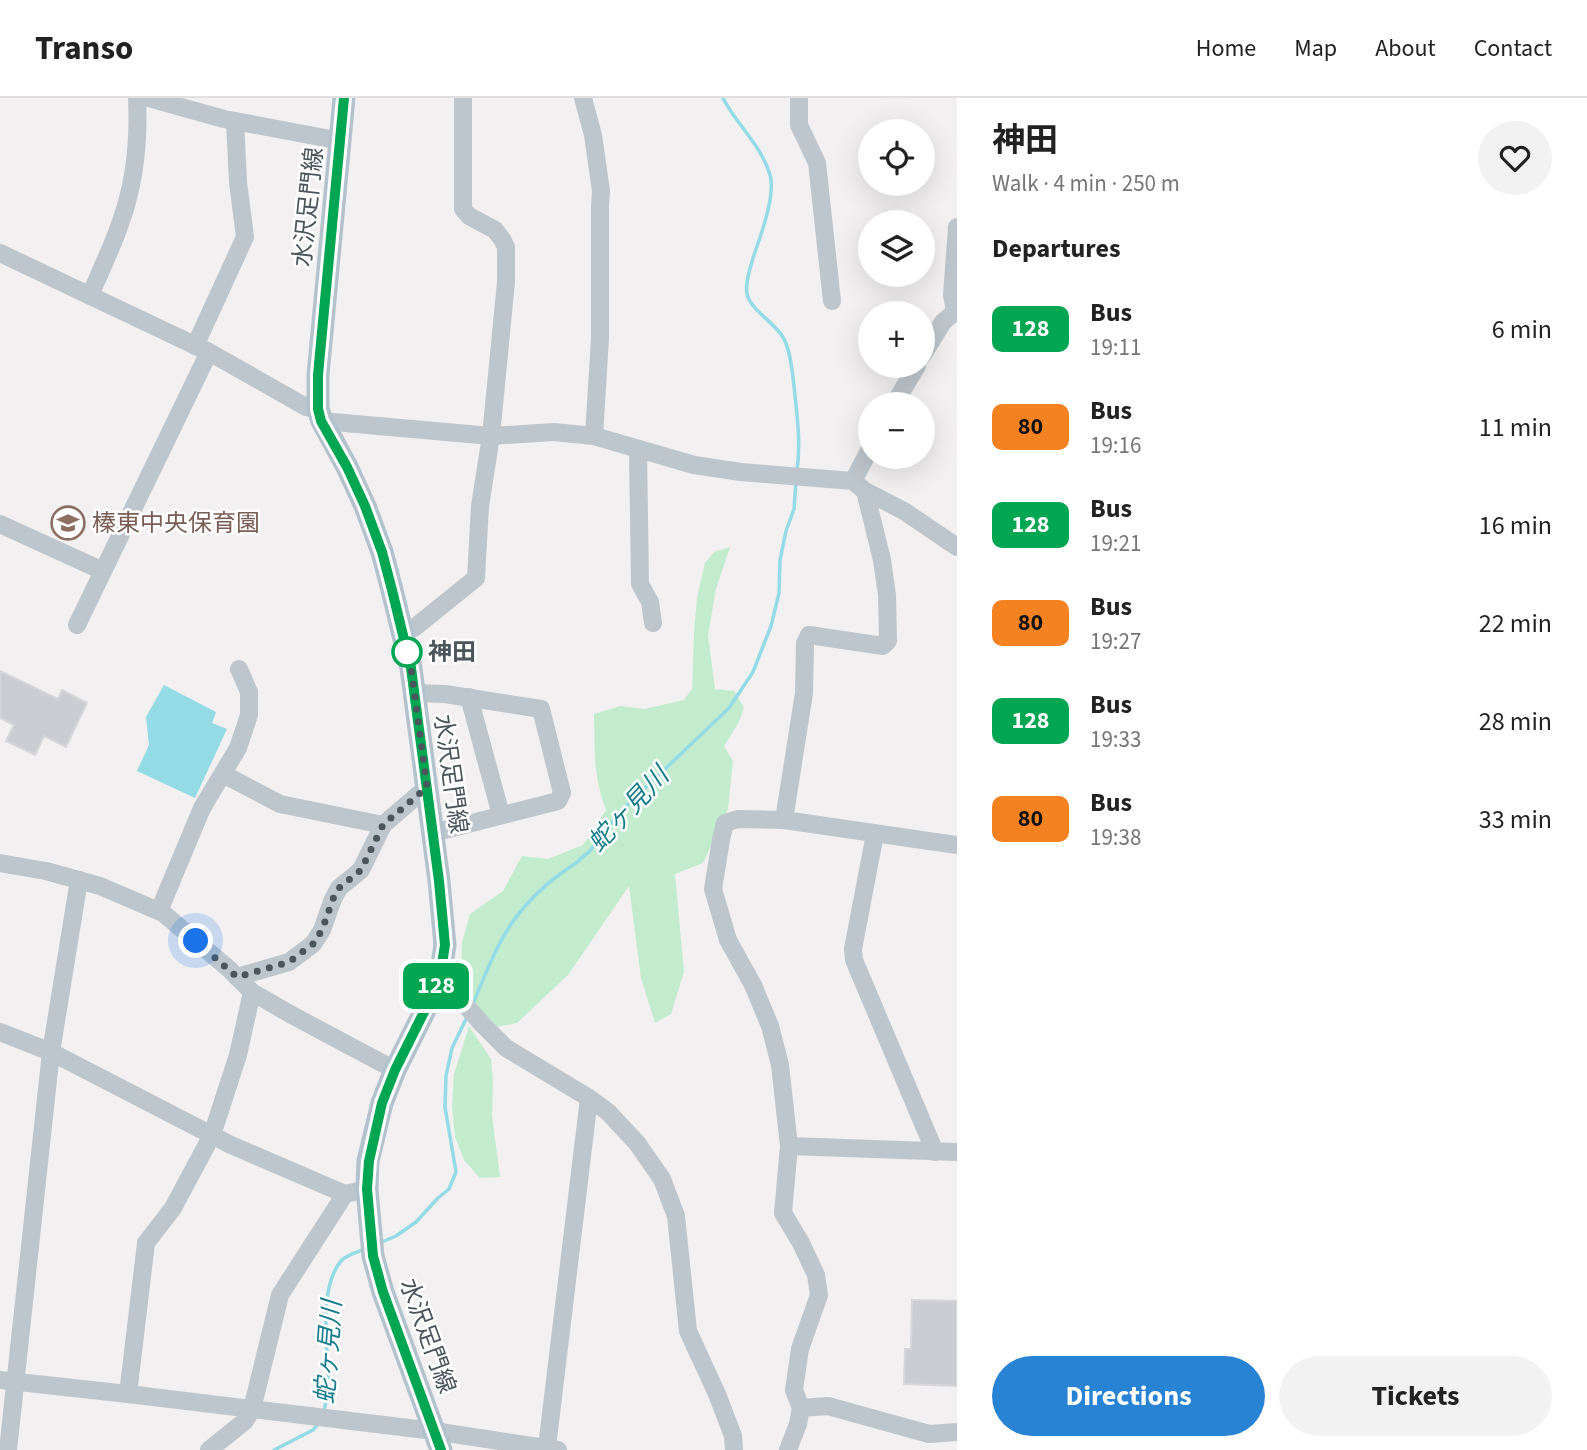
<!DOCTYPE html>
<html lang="en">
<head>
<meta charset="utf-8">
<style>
  :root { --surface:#fff; --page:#f2f2f2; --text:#222; --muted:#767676; --line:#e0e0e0; --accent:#2983d4 }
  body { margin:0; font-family:"Source Sans 3","Noto Sans JP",sans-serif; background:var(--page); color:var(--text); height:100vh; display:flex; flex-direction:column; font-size:26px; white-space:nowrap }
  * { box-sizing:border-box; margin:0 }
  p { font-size:23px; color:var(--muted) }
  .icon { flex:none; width:38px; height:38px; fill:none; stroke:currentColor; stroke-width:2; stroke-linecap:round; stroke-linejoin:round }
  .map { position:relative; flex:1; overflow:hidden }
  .side { display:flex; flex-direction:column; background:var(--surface); width:630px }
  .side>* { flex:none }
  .badge { padding:0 14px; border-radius:10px; font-size:24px; line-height:46px }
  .buttons { position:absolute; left:858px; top:21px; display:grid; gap:14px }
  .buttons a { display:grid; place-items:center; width:77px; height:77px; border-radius:50%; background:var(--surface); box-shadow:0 7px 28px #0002; font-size:35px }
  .you { position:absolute; width:35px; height:35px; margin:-18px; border:5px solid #fff; border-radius:50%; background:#1a73e8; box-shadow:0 0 0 10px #1a73e833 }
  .map>.badge { position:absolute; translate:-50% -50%; box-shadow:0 0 0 4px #fff }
  h2 { padding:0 35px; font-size:26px; line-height:63px }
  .round { display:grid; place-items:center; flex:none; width:74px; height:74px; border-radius:37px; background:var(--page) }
  .summary { display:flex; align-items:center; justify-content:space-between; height:119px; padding:0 35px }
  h1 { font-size:33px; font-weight:700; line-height:52px }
  .action { display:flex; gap:14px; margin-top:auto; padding:14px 35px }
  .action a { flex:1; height:80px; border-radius:42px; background:var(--accent); color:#fff; font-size:28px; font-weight:700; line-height:80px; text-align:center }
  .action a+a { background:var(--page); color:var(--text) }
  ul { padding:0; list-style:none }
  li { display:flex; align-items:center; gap:21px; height:98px; padding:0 35px }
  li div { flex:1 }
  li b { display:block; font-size:26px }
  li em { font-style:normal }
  li .badge { min-width:77px; font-weight:700; text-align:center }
  header { display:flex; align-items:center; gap:42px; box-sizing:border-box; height:98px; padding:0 35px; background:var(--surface); border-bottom:2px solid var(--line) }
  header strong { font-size:33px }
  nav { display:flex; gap:38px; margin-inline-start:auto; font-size:24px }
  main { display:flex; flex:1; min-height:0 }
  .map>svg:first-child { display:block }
  .green { fill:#c3eccf }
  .water { fill:#94dbe5 }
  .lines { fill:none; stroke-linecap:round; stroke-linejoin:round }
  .stream { stroke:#94dbe5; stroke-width:3.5 }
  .building { fill:#cbcdd2; stroke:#d5d7db; stroke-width:2 }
  .minor { stroke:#bdc6cc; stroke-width:18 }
  .major { stroke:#b3c2cc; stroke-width:23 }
  .line-casing { stroke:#fff; stroke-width:16 }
  .line { stroke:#00a651; stroke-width:10 }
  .walk { stroke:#4a555c; stroke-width:7; stroke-dasharray:0 12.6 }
  .stop-dot { fill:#fff; stroke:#00a651; stroke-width:3.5 }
  .labels { text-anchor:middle; stroke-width:5; stroke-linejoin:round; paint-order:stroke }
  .street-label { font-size:24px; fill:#4a555c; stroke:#fff }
  .education-label { font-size:24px; fill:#785e54; stroke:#fff; text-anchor:start }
  .stop-label { font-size:24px; font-weight:bold; fill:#4a555c; stroke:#fff; text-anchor:start }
  .water-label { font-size:26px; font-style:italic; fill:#187d8b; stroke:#fff }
</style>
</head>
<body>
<header>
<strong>Transo</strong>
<nav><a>Home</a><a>Map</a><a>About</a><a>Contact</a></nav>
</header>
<main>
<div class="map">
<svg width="957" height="1352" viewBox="0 0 957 1352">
  <rect width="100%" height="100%" fill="#f2f0f1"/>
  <!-- green -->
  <g class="green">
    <path d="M 730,449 L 716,491 L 708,537 L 715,591 L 734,593 L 744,609 L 739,624 L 724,648 L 733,663 L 728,711 L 703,765 L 675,776 L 684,874 L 671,916 L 655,925 L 641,880 L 629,788 L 568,877 L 517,925 L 496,929 L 465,899 L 461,882 L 462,844 L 470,816 L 503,793 L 522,758 L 548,761 L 583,747 L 606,712 C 593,677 595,653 594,616 L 620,608 L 644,611 L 684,602 L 692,591 L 694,533 L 697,500 L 705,465 L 714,454 Z"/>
    <path d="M 469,928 L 491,961 L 493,982 L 492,1018 L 500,1079 L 480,1080 L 464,1062 L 455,1039 L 452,1009 L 454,976 Z"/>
  </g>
  <!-- water -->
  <path class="water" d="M 164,587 L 216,614 L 212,625 L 227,631 L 195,700 L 137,673 L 149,647 L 146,619 Z"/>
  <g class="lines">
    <!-- stream -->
    <g class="stream">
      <path d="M 723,0 C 736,26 762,48 770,77 C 776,98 760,139 753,160 C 750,171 745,184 747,196 C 751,213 776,225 784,241 C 791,255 792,273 794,288 C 797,317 801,344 797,373"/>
      <path d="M 473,906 C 485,877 500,837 521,813 C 538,792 557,777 579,763 L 580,761 L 589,754 L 622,712 L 729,610 L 753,574 L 771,528 L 779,495 L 780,462 L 786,433 L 794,411 L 796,384"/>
      <path d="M 382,1144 L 396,1138 L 416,1124 L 438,1100 L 449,1091 L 456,1074 L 445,1009 L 446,978 L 452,950 L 467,919"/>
      <path d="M 324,1314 C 326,1304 328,1292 328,1281 C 328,1249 318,1190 341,1163 C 346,1157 357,1154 365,1151"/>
      <path d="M 274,1352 L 313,1332 L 320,1324"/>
    </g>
  </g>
  <!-- building -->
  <g class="building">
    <path d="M 0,573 L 58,601 L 62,592 L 87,605 L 66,649 L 44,638 L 35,657 L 6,643 L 14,627 L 0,620 Z"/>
    <path d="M 912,1202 L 957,1203 L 957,1288 L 904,1286 L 905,1251 L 911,1251 Z"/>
  </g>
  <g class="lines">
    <!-- minor -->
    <g class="minor">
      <path d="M 149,0 L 224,21 L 341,43"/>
      <path d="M 583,0 L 593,37 L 601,93 L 600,108 L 600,240 L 594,338"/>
      <path d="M 799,0 L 799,27 L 817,65 L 832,203"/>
      <path d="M 0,155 L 209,254 L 306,309 L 318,311"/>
      <path d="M 90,198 C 100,173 113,148 121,123 C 135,84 139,41 137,0"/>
      <path d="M 955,213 L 952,197 L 957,129"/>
      <path d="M 195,248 L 245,139 L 238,84 L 235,23"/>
      <path d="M 922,258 L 943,224 L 957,212"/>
      <path d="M 894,306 L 917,268"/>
      <path d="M 322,323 L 491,338 L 554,334 L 594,338 L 694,367 L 741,374 L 853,383 L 865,393 L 904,413 L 957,449"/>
      <path d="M 638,351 L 640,486 L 650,504 L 653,525"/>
      <path d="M 853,383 L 870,351"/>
      <path d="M 0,426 L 103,473"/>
      <path d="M 77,527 L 209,254"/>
      <path d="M 414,530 L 476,480 L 480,408 L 491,338 L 506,184 L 506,149 L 502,141 L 495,132 L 469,118 L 463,111 L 463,0"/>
      <path d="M 414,595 L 445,596 L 541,611 L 562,695 L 558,703 L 433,735"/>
      <path d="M 469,599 L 501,717"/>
      <path d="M 223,676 L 280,706 L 383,727"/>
      <path d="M 784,722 L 804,595 L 805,545 L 809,537 L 883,548 L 888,543 L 887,497 L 882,462 L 865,393"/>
      <path d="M 875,736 L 853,851 L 854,862 L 935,1054"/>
      <path d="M 0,765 L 46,773 L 100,788 L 163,815 L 229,871 L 252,894 L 290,916 L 395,972"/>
      <path d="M 159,813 L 202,710 L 238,650 L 249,617 L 249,594 L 239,571"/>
      <path d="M 440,878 L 482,926 L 506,950 L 589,1000 L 608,1014 L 637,1045 L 662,1081 L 676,1118 L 688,1233 L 717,1296 L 733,1338 L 734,1352"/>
      <path d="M 237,879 L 289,864 L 313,846 L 322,832 L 333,801 L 339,790 L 361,772 L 383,727 L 427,689"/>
      <path d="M 0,934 L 51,954 L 231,1047 L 345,1096 L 367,1091"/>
      <path d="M 789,1048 L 957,1054"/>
      <path d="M 0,1282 L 128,1296 L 434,1333 L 558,1352"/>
      <path d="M 128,1296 L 146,1145 L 173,1110 L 212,1037 L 238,957 L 252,894"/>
      <path d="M 801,1310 L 794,1292 L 800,1251 L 819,1197 L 816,1177 L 801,1145 L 783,1115 L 789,1048 L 780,967 L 770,928 L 753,887 L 728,842 L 713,791 L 721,742 L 725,725 L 738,721 L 784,722 L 957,747"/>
      <path d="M 547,1349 L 589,1000"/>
      <path d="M 8,1352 L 51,954 L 79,782"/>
      <path d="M 209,1352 L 245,1323 L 252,1311 L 280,1197 L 345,1096"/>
      <path d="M 788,1352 L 798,1326 L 801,1310 L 828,1308 L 929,1336 L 957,1334"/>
    </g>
    <!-- major -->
    <path class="major" d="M 344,0 L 318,277 L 318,311 L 322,323 L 347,369 L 365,408 L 382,454 L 392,492 L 411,570 L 439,783 L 445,847 L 440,878 L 427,908 L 395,972 L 382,1005 L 368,1063 L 367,1091 L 373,1158 L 383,1194 L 441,1352"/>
  </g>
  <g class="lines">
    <defs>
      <path id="line" d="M 344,0 L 318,277 L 318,311 L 321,323 L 347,369 L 365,408 L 382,454 L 392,492 L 411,570 L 439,783 L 445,847 L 440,878 L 427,908 L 395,972 L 382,1005 L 369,1063 L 367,1091 L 373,1158 L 383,1194 L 441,1352"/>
    </defs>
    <!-- line casing -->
    <use href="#line" class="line-casing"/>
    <!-- line -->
    <use href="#line" class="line"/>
    <!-- walk -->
    <path class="walk" d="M 196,843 L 237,879 L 289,864 L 313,846 L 322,832 L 333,801 L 339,790 L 361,772 L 383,727 L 427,689 L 411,570 L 406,550 L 407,554"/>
  </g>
  <!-- icons -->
  <defs>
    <symbol id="school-ring" viewBox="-11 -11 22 22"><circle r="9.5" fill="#fff" stroke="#8d6e63" stroke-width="1.5"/><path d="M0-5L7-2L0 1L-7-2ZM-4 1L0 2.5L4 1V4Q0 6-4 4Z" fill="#8d6e63"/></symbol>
  </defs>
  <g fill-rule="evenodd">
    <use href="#school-ring" x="49" y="406" width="38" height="38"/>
  </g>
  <!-- markers -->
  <circle class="stop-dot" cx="407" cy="554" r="14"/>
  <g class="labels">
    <!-- street labels -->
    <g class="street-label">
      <text transform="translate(308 109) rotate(-84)" y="8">水沢足門線</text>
      <text transform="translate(451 676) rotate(82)" y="8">水沢足門線</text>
      <text transform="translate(428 1238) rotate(70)" y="8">水沢足門線</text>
    </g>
    <!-- education labels -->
    <g class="education-label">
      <text x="92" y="433">榛東中央保育園</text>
    </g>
    <!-- stop labels -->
    <g class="stop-label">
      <text x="428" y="562">神田</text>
    </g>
    <!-- water labels -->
    <g class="water-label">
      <text transform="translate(628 711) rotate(-47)" y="9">蛇ヶ見川</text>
      <text transform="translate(328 1254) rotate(-86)" y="9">蛇ヶ見川</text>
    </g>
  </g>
</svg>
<div class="buttons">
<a><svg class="icon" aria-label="locate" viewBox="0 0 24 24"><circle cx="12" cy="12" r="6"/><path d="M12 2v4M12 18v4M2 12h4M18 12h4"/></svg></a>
<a><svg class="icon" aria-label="layers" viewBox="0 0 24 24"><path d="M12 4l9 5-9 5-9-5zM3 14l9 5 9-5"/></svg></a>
<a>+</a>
<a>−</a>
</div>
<div class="you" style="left:196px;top:843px"></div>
<b class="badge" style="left:436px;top:888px;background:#00a651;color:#fff">128</b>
</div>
<section class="side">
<div class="summary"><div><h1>神田</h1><p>Walk · 4 min · 250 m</p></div><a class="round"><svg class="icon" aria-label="heart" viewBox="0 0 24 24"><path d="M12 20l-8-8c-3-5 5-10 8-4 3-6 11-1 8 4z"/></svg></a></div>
<h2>Departures</h2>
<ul>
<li><span class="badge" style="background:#00a651;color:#fff">128</span><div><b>Bus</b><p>19:11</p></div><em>6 min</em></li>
<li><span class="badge" style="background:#f58220;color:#111">80</span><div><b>Bus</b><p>19:16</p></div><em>11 min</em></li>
<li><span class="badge" style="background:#00a651;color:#fff">128</span><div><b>Bus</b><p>19:21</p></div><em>16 min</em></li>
<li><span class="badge" style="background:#f58220;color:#111">80</span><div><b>Bus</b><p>19:27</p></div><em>22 min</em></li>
<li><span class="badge" style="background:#00a651;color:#fff">128</span><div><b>Bus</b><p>19:33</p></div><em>28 min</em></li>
<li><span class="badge" style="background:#f58220;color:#111">80</span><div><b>Bus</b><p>19:38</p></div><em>33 min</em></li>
</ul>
<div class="action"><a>Directions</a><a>Tickets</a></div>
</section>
</main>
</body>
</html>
